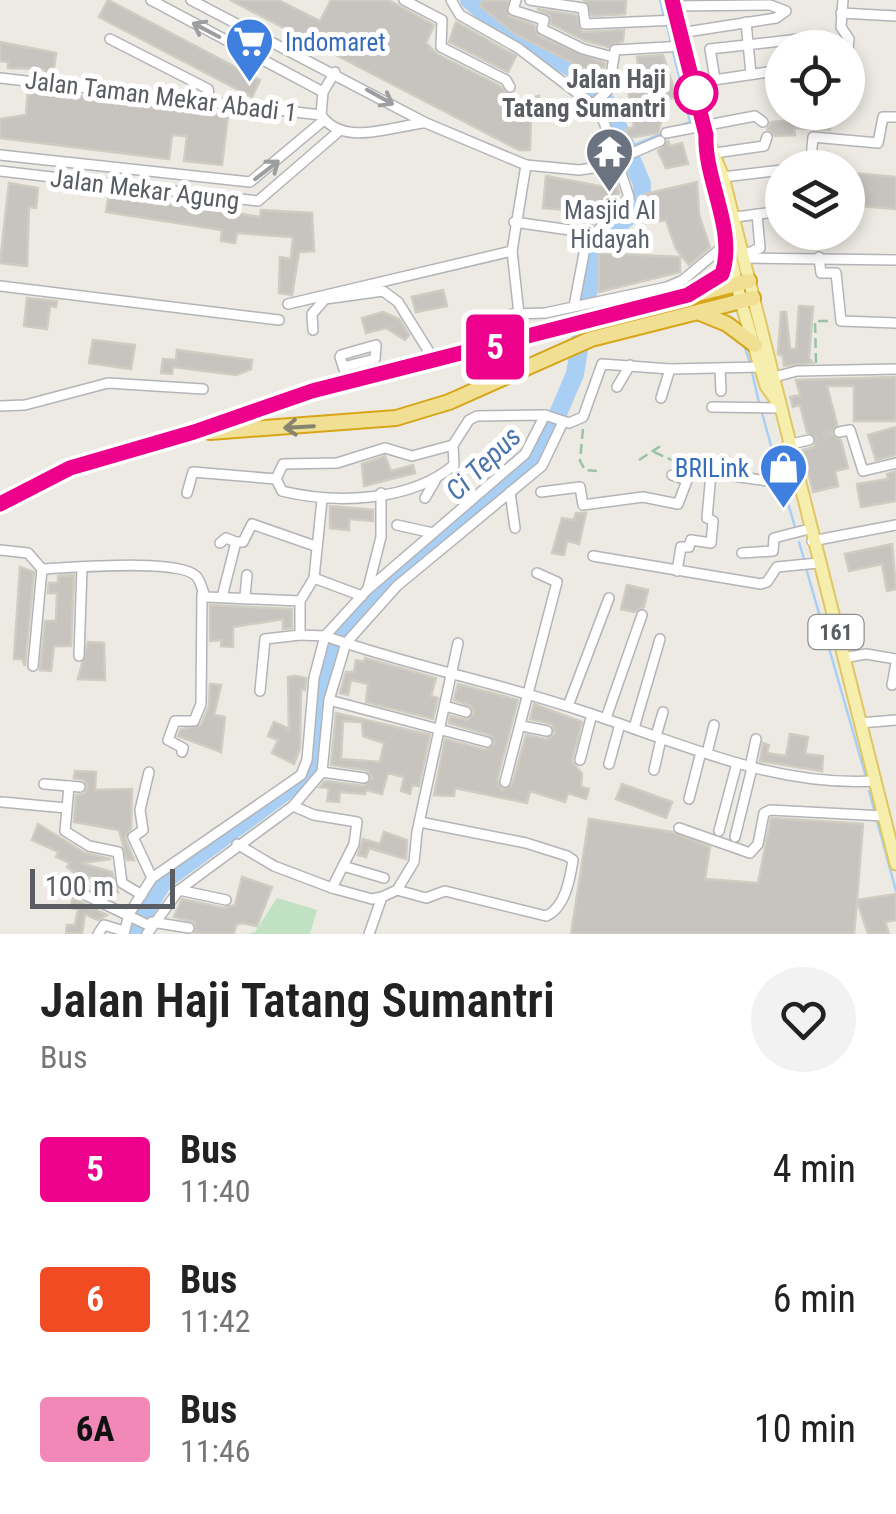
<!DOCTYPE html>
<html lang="en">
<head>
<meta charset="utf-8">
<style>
  :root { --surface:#fff; --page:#f2f2f2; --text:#222; --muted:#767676 }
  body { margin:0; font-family:"Roboto Condensed",sans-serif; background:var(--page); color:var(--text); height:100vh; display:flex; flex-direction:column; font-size:38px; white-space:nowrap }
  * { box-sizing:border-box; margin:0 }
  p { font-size:32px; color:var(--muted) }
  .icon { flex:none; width:55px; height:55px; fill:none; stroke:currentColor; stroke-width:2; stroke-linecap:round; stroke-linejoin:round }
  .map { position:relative; height:934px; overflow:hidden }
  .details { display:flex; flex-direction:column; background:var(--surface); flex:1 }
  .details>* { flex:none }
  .badge { padding:0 20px; border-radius:8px; font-size:35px; line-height:65px }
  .tools { position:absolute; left:765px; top:30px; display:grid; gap:20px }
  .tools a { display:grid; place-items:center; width:100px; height:100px; border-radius:50%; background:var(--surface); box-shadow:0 5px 15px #0003; font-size:50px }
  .scale { position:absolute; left:30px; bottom:25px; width:145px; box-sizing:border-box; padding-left:10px; border:5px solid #5a5d61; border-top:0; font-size:28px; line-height:35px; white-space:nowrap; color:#5a5d61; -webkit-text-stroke:8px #fff; paint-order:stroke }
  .map>.badge { position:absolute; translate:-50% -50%; box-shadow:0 0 0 5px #fff }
  .round { display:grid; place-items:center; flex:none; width:105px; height:105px; border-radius:52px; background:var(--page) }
  .headline { display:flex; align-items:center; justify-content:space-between; height:170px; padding:0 40px }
  h1 { font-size:48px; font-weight:600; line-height:75px }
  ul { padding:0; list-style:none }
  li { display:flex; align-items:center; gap:30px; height:130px; padding:0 40px }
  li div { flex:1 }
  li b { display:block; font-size:38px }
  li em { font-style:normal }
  li .badge { min-width:110px; font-weight:700; text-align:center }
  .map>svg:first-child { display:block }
  .green { fill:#c1e1c3 }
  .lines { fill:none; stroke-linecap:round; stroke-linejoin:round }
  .stream { stroke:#a9cff5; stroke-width:2.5 }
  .river { stroke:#a9cff5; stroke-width:18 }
  .building { fill:#c7c4bf; stroke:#cfccc1; stroke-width:2.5; fill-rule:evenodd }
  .minor-tunnel { stroke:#c8c7c2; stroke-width:9; stroke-dasharray:9 4.5; stroke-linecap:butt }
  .minor-casing { stroke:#b3b4b8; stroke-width:12 }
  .major-casing { stroke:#e1c665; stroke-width:15 }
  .highway-casing { stroke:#d6a618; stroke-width:18 }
  .path { stroke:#9bc1a8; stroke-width:2.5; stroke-dasharray:10 5; stroke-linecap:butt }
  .minor { stroke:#fff; stroke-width:9 }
  .major { stroke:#f6eead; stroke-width:11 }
  .highway { stroke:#f1df94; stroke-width:14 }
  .oneway { stroke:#9c9ea0 }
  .oneway2 { stroke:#878470 }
  .line-casing { stroke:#fff; stroke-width:22 }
  .line { stroke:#ec008c; stroke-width:15 }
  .stop-dot { fill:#fff; stroke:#ec008c; stroke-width:5 }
  .labels { text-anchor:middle; stroke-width:10; stroke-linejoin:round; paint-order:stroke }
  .shield { fill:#fff; stroke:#8c8e90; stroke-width:2.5 }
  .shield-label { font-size:22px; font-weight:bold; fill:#5a5d61 }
  .shop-label { font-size:25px; fill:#366cbe; stroke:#fff; text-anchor:start }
  .stop-label { font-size:25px; font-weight:bold; fill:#5a5d61; stroke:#fff; text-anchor:end }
  .street-label { font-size:25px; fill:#5a5d61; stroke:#fff }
  .worship-label { font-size:25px; fill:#5b616d; stroke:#fff }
  .water-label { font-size:28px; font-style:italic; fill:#4c75ad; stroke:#fff }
</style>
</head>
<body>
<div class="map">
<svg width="896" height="934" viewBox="0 0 896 934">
  <rect width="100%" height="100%" fill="#eceae2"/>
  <!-- green -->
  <path class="green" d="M 277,898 L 317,910 L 310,934 L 247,934 L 255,932 Z"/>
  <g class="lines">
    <!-- stream -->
    <g class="stream">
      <path d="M 660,0 L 664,16"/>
      <path d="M 683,11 L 687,28"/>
      <path d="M 667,26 L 671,42"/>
      <path d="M 689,37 L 699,78"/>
      <path d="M 673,51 L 690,122 L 682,125"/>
      <path d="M 701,86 L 709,118"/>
      <path d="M 627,148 L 661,134"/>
      <path d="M 744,345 L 751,365"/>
      <path d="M 752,372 L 759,403"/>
      <path d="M 762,413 L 780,478"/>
      <path d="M 783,486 L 795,527"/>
      <path d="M 799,542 L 804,559"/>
      <path d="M 806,568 L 866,777"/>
      <path d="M 869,791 L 875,813"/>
      <path d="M 877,821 L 896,891"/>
    </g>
    <!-- river -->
    <path class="river" d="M 131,934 L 164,881 L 312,772 L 322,682 L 349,623 L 542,451 L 575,374 L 596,244 L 641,206 L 642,184 L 609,105 L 580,73 L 511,34 L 469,0"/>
  </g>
  <!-- building -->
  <g class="building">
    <path d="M 108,0 L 260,80 L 252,97 L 99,17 Z"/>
    <path d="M 230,0 L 278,0 L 320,21 L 331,0 L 388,0 L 434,25 L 426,43 L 437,54 L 500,86 L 515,101 L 539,96 L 538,113 L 531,113 L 530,150 L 519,150 Z"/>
    <path d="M 483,0 L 508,0 L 508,16 L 534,25 L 538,36 L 605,63 L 604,68 L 590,64 L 587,70 L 515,34 L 480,6 Z"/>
    <path d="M 584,0 L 626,0 L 625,14 L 592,16 Z"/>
    <path d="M 537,9 L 576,15 L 582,32 L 624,30 L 623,41 L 608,47 L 586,41 L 551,24 L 550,15 Z"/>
    <path d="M 456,22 L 516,56 L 508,72 L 449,42 Z"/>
    <path d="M 0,42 L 56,53 L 53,75 L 44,74 L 45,69 L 8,68 L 8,62 L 0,61 Z"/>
    <path d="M 663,55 L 677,98 L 667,99 L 658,133 L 628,138 L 626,129 L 634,127 L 625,73 L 639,71 L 637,57 Z"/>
    <path d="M 28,89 L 228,115 L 222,165 L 184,161 L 187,136 L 172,135 L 169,159 L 0,138 L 0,119 L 26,115 Z"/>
    <path d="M 797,112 L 834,112 L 830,130 L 794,128 L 795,135 L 775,136 L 767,129 L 771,122 L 796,120 Z"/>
    <path d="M 668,141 L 670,146 L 682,143 L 688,164 L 666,168 L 658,151 Z"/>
    <path d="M 852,173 L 896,177 L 896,209 L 849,205 Z"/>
    <path d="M 546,176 L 605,187 L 608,178 L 615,180 L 619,193 L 592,225 L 580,221 L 583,211 L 543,208 Z"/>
    <path d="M 697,182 L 699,215 L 710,247 L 689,265 L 676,249 L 666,220 L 646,223 L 645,194 Z"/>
    <path d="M 9,183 L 38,188 L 36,208 L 29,207 L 27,266 L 0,263 Z"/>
    <path d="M 109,193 L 260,217 L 261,210 L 312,213 L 314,251 L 299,252 L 292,295 L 279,293 L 280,257 L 291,259 L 293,237 L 237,233 L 235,243 L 221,241 L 222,230 L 106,212 Z"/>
    <path d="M 599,253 L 680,257 L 680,272 L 599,292 Z"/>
    <path d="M 443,290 L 447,306 L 416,312 L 412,297 Z"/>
    <path d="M 27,298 L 57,301 L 56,307 L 50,306 L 47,329 L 24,326 Z"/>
    <path d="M 799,306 L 813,307 L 809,358 L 813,363 L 784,366 L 783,356 L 778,354 L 781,312 L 786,312 L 790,349 L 796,349 Z"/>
    <path d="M 383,312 L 399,319 L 409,335 L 405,340 L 386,328 L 366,333 L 362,318 Z"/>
    <path d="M 93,340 L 135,345 L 131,369 L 89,363 Z"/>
    <path d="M 177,350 L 252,360 L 251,369 L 236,375 L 173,367 L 172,374 L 161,373 L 163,359 L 176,360 Z"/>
    <path d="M 896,377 L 896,421 L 854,421 L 854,386 L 827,386 L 837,424 L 831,434 L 841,440 L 848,468 L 835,471 L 838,486 L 813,492 L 803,450 L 814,447 L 817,439 L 807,432 L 800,405 L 793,407 L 790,397 L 800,395 L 796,380 Z"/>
    <path d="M 896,427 L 896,455 L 876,460 L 868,435 Z"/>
    <path d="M 385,456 L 391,471 L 413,465 L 415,473 L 364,486 L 362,464 Z"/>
    <path d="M 896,471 L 896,501 L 861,507 L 857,484 L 888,479 L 887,474 Z"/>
    <path d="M 330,506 L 373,510 L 373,521 L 349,519 L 349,530 L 330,528 Z"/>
    <path d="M 576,513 L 586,513 L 579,544 L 567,541 L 564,555 L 552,553 L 562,518 L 574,520 Z"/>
    <path d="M 892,544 L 896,589 L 887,591 L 882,564 L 849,571 L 845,554 Z"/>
    <path d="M 20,567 L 34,572 L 25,666 L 22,659 L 14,659 Z"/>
    <path d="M 74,575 L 71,646 L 54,646 L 51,671 L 40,670 L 45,621 L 56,621 L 57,593 L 48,593 L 49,583 L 58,583 L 58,576 Z"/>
    <path d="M 627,585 L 648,590 L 644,607 L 634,612 L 621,609 Z"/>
    <path d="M 210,605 L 292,609 L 292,628 L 283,629 L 283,619 L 233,627 L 233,647 L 221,646 L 222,640 L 210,641 Z"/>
    <path d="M 88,642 L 104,643 L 105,680 L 78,679 Z"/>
    <path d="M 365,658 L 436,678 L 431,696 L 438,698 L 433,719 L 366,702 L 368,684 L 351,680 L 348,695 L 340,693 L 346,672 L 354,672 L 356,660 L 364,662 Z"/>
    <path d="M 295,676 L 306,678 L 305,690 L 301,689 L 300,748 L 294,764 L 272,753 L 278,740 L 268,736 L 274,722 L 289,729 L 288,677 Z"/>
    <path d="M 210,684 L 221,685 L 214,715 L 225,717 L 221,752 L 178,736 L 181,729 L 201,725 L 209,706 Z"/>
    <path d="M 458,684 L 518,700 L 497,780 L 502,790 L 512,785 L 526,735 L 546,739 L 555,734 L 552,724 L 530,719 L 534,704 L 582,722 L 572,761 L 582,774 L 581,787 L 589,789 L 586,799 L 568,793 L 565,802 L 530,791 L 527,803 L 455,788 L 454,796 L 434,795 L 445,739 L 486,750 L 495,743 L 490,735 L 449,723 L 450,716 L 467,720 L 474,713 L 471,706 L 454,700 Z"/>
    <path d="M 336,713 L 430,735 L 419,786 L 412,785 L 410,794 L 401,791 L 404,777 L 388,773 L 382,794 L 366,790 L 365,794 L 340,792 L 339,802 L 327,801 L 329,788 L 320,787 L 325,781 L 364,786 L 372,778 L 366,770 L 331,765 ZM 343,721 L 362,722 L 363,736 L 384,743 L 380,762 L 341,759 Z"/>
    <path d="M 790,734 L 808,737 L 805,754 L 823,756 L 822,771 L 760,761 L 763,743 L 769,745 L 767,753 L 786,756 Z"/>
    <path d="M 75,771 L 96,772 L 95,790 L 132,789 L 131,828 L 125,838 L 134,860 L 127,860 L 119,830 L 74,822 L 76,795 L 84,794 L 88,787 L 84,780 L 74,778 Z"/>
    <path d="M 622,784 L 672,802 L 666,818 L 616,799 Z"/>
    <path d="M 771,818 L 863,824 L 857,900 L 896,894 L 896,920 L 885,922 L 889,934 L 868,934 L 857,901 L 854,934 L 571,934 L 589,819 L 672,832 L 710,847 L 705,879 L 758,883 Z"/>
    <path d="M 38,824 L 85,853 L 111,859 L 81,863 L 112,872 L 118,892 L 102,887 L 103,882 L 89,877 L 85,886 L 78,882 L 80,877 L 67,867 L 70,863 L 56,857 L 59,852 L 32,840 Z"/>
    <path d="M 384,832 L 407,840 L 406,859 L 369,848 L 366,857 L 358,855 L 363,839 L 380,844 Z"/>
    <path d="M 242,877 L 272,887 L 257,926 L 242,923 L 236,925 L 234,934 L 194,934 L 195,922 L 174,917 L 182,899 L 224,908 L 235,905 Z"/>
    <path d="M 73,898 L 107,915 L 98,920 L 85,914 L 82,934 L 66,933 L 67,925 L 75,925 L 78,909 L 70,908 Z"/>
  </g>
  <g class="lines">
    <!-- minor-tunnel -->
    <path class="minor-tunnel" d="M 809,440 L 839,432"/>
    <defs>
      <g id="minor">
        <path d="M 151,0 L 323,92"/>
        <path d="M 191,0 L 426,123 L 526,165 L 579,170 L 600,167 L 660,141"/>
        <path d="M 404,0 L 442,20 L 441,47 L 506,80 L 510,87"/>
        <path d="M 451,0 L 460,15 L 518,48 L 593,105 L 604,122 L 629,197 L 586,243 L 574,306"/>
        <path d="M 516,0 L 513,10 L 544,20 L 542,29 L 583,49 L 613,57"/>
        <path d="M 530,0 L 583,8 L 585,24 L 677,20"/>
        <path d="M 843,0 L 841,27 L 849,39 L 848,50"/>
        <path d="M 673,6 L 770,5 L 786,11 L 776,18 L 680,33"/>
        <path d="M 841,13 L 896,16"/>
        <path d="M 746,22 L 751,74"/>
        <path d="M 110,39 L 208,89 L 210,101"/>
        <path d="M 335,72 L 323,92 L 321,115 C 343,147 390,127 423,123"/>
        <path d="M 0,78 L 321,115"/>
        <path d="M 715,79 L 710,49 L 808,38"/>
        <path d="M 693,83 L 782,70"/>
        <path d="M 593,105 L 609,89 L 615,50 L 684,46"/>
        <path d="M 666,133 L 755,116 L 763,122"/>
        <path d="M 708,154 L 764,146 L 767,137"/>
        <path d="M 0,155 L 250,182 L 324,120"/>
        <path d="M 793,168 L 811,158 L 813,137 L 878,143 L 883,117 L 896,117"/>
        <path d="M 0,171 L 258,201 L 338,132"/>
        <path d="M 723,177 L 782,170"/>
        <path d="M 728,218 L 782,211"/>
        <path d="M 514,222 L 591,233"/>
        <path d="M 512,251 L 519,314"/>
        <path d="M 748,253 L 760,248 L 757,214"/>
        <path d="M 819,257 L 821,273 L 836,273 L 841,321 L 896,323"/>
        <path d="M 743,258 L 896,260"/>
        <path d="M 0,286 L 279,320"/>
        <path d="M 288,304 L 512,251 L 526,165"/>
        <path d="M 512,314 L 545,313 L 667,287 L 683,280 L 726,244"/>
        <path d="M 313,330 L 312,314 L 325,299 L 383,291 L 398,302 L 436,363"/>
        <path d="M 343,367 L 375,359 L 376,345 L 341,355 L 340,357 L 349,383"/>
        <path d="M 720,369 L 721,391"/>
        <path d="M 774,377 L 797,371 L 896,369"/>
        <path d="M 617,387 L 630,365"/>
        <path d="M 661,398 L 670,369"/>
        <path d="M 0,406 L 25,405 L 108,383 L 203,389"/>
        <path d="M 712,407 L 778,408"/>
        <path d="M 545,415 L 525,454 L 367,590 L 325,636 C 406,665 491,681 573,708 C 671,739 769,787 874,781"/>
        <path d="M 839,432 L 850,430 L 863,471 L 896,463"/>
        <path d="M 787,445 L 809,440"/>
        <path d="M 672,475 L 687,480"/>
        <path d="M 276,479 L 282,491 C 336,504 410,502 454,465 L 453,445"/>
        <path d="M 510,492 L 515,528"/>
        <path d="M 541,492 L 580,487 L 583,505 L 643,497 L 678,504 L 691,470 L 768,481 L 796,476"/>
        <path d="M 187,493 L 193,472 L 276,479 L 283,464 L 337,463 L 385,448 L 412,456 L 453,445 L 469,420 L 477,416 L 545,415 L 569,423 L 583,417 L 602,364 L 670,369 L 761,367"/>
        <path d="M 425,498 L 435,481"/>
        <path d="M 397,525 L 433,533"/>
        <path d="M 812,541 L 896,525"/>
        <path d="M 236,542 L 243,542 L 252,524 L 315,546"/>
        <path d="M 220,543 L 226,538 L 236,542 L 222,597"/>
        <path d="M 0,550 L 28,553 L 42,569 C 69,568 179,558 196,576 C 201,581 202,591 206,597 L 300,601 L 300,635 L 325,636 L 314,678 L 307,760 L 301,775 L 152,878 L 129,914 L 124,934"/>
        <path d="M 742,553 L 773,551 L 774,538 L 809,529"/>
        <path d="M 593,556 L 761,584 L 767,582 L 777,567 L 818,563"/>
        <path d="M 677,571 L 681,547 L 689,547 L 691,540 L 711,543 L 713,521 L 707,518 L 711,473"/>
        <path d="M 314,578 L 322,500"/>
        <path d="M 368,588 L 381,537 L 381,493"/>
        <path d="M 245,596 L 247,575"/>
        <path d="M 300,601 L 314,578 L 362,596"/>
        <path d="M 79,656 L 82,568"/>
        <path d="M 843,658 L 866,654 L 896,659"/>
        <path d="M 33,666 L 42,569"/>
        <path d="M 892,685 L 896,663"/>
        <path d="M 260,691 L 265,639 L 300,635"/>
        <path d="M 329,700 L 487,742"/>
        <path d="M 445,706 L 466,712"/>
        <path d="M 568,706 L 609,598"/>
        <path d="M 606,718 L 642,615"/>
        <path d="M 860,723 L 896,720"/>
        <path d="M 522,726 L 547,731"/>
        <path d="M 634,728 L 660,639"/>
        <path d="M 656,736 L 663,712"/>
        <path d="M 182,752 L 183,748 L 168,740 L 175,721 L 194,721 L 201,704 L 202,594"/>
        <path d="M 707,753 L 714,725"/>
        <path d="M 580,760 L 592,714"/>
        <path d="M 609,764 L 620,724"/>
        <path d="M 750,767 L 756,739"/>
        <path d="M 654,770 L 661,739"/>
        <path d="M 149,772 L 140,810 L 143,830 L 133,837 L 152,878"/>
        <path d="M 322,772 L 364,778"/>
        <path d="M 505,782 L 557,582 L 537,573"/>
        <path d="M 44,784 L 80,787"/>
        <path d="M 69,786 L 65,831 L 89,846 L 118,852 L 122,883 L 142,895"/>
        <path d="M 689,799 L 701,752"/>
        <path d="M 2,802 L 66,808"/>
        <path d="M 293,806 L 314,815 L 357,822 L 354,844 L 343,866"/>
        <path d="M 679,828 L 750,853 L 758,844 L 764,813 L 770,810 L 884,816"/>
        <path d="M 719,831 L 737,763"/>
        <path d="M 735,837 L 752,768"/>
        <path d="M 237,844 L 274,866 L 332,888 L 343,866 L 384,878"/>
        <path d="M 332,888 L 372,899 L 382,897"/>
        <path d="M 75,890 L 150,926"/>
        <path d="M 179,890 L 226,900"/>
        <path d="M 397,890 L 426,898 L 445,891 L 546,916 C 565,908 570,879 573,860 L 567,856 L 526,843 L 420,822"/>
        <path d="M 152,922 L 189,928"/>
        <path d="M 98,934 L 104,925 L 124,931"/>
        <path d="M 147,934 L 179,890 L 293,806 L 322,772 L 329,700 L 346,643 L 397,586 L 542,466 L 563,422"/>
        <path d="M 369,934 L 382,897 L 397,890 L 414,862 L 417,832 L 458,643"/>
      </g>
      <g id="major">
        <path d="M 672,0 L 741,302 L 766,386 L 776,400"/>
        <path d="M 706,135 L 723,177 L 896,864"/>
      </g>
      <g id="highway">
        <path d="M 702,287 L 722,274 L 727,248"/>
        <path d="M 700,313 L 727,324 L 755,345"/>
        <path d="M 210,432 L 396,418 L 449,402 L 591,339 L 753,298"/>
        <path d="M 0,504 L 70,468 L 194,433 L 312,391 L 749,281"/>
      </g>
    </defs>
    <!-- minor casing -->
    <use href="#minor" class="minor-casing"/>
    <!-- major casing -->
    <use href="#major" class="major-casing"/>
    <!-- highway casing -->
    <use href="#highway" class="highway-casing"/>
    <!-- path -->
    <g class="path">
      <path d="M 816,363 L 815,321 L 830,321"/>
      <path d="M 583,429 L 580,461 L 585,470 L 597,471"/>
      <path d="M 654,452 L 685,466"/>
      <path d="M 639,460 L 662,445"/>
    </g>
    <!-- minor -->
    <use href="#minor" class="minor"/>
    <!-- major -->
    <use href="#major" class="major"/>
    <!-- highway -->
    <use href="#highway" class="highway"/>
  </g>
  <!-- one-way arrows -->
  <defs><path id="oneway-shaft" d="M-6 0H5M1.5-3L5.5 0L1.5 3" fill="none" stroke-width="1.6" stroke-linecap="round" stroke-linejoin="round" transform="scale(2.5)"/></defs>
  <g class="oneway">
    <use href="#oneway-shaft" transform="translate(206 30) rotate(-152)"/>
    <use href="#oneway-shaft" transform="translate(380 97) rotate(29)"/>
    <use href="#oneway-shaft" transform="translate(267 170) rotate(-38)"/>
  </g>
  <use class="oneway2" href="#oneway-shaft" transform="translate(299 427) rotate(177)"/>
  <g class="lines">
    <defs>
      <path id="line" d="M 0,504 L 70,468 L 194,432 L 312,391 L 688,295 L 722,274 C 737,230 704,180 706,135 L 672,0"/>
    </defs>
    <!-- line casing -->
    <use href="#line" class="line-casing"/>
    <!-- line -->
    <use href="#line" class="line"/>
  </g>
  <!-- icons -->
  <defs>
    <symbol id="supermarket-pin" viewBox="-11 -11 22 30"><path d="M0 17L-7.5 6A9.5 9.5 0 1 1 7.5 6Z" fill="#3f7fe0" stroke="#fff"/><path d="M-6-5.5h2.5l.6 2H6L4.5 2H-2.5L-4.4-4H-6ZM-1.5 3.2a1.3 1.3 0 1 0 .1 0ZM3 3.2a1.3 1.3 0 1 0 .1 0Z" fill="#fff"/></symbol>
    <symbol id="temple-pin" viewBox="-11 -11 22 30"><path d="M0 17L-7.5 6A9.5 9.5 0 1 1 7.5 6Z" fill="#6b7280" stroke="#fff"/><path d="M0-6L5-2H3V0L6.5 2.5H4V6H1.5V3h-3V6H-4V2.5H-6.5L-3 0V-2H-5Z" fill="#fff"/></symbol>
    <symbol id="shop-pin" viewBox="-11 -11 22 30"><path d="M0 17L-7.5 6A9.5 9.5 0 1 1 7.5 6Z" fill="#3f7fe0" stroke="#fff"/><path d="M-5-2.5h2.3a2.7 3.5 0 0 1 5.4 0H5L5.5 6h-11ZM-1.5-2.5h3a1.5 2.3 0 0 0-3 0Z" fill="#fff"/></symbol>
  </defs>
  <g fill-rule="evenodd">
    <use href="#supermarket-pin" x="222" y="14" width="55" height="75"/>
    <use href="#temple-pin" x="582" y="124" width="55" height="75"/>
    <use href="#shop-pin" x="756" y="440" width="55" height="75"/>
  </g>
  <!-- markers -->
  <circle class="stop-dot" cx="696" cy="93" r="20"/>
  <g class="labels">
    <!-- shield labels -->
    <rect class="shield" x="808.5" y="615" width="55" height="34" rx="8"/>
    <g class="shield-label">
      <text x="836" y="640">161</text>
    </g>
    <!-- shop labels -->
    <g class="shop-label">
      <text x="285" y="51">Indomaret</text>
      <text x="749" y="477" text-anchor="end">BRILink</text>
    </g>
    <!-- stop labels -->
    <g class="stop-label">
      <text x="666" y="88">Jalan Haji<tspan x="666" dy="29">Tatang Sumantri</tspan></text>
    </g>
    <!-- street labels -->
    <g class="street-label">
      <text transform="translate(161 96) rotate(7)" y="9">Jalan Taman Mekar Abadi 1</text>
      <text transform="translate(145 189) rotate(7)" y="9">Jalan Mekar Agung</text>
    </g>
    <!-- worship labels -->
    <g class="worship-label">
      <text x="610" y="219">Masjid Al<tspan x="610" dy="29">Hidayah</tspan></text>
    </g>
    <!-- water labels -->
    <g class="water-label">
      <text transform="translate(483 463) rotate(-44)" y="10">Ci Tepus</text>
    </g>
  </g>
</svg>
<div class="tools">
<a><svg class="icon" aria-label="locate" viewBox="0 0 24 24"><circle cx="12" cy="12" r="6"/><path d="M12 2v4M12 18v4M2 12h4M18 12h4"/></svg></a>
<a><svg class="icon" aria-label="layers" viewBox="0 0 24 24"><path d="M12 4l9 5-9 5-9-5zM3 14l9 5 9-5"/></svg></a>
</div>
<div class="scale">100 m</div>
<b class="badge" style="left:495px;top:347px;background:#ec008c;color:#fff">5</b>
</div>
<section class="details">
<div class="headline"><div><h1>Jalan Haji Tatang Sumantri</h1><p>Bus</p></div><a class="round"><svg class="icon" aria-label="heart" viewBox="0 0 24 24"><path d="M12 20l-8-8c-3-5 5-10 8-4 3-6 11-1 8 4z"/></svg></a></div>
<ul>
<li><span class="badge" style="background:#ec008c;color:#fff">5</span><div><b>Bus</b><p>11:40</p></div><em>4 min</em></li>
<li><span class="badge" style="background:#f04b23;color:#fff">6</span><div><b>Bus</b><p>11:42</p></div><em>6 min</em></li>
<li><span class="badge" style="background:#f288b7;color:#111">6A</span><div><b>Bus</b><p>11:46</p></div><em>10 min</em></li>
</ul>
</section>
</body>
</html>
